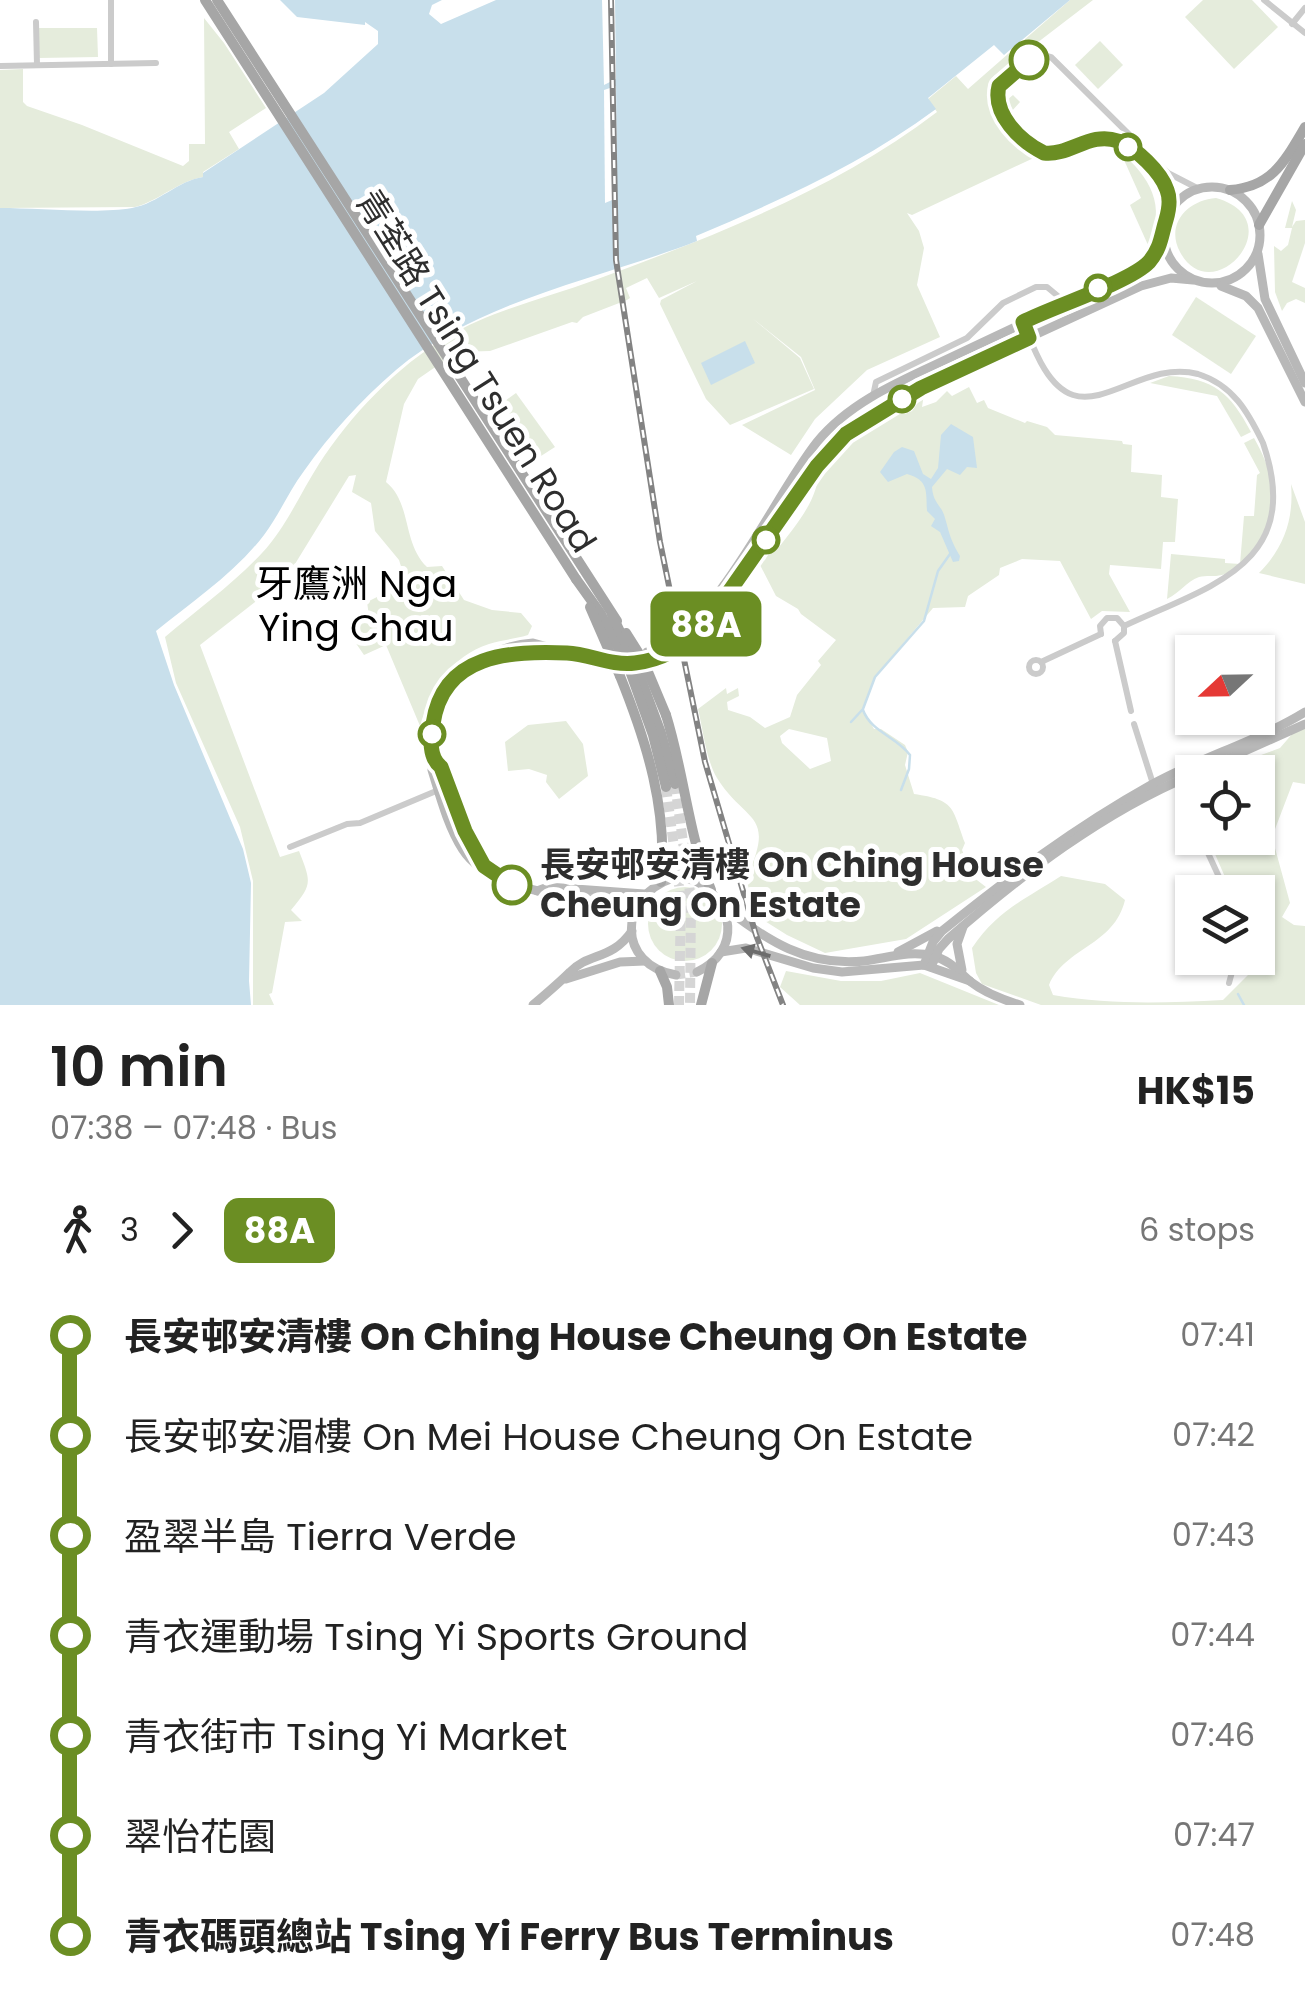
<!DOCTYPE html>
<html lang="en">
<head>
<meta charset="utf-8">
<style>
  :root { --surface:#fff; --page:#f2f2f2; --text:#222; --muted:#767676 }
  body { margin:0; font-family:Poppins,"Noto Sans TC",sans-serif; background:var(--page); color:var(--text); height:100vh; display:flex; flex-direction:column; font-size:38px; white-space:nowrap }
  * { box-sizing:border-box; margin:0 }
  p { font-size:32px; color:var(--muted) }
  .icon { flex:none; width:55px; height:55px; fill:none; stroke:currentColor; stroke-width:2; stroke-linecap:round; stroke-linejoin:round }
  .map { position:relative; height:1005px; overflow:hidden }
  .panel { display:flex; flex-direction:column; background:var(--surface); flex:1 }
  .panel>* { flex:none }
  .badge { padding:0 20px; border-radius:15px; font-size:35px; line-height:65px }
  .needle { width:65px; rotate:248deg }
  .controls { position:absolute; left:1175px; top:635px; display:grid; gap:20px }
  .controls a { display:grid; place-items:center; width:100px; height:100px; border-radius:0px; background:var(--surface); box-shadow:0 2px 8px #0004; font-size:50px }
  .map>.badge { position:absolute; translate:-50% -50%; box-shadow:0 0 0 5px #fff }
  .legs { display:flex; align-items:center; gap:15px; height:110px; padding:0 50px; font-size:32px }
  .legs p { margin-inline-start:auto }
  .overview { display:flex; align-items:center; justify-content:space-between; height:170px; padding:0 50px }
  h1 { font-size:55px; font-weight:600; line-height:75px }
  ul { padding:0 50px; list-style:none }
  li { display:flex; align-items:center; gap:35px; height:100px; font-size:38px }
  li i { display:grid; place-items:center; width:15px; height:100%; margin:0 12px; background:currentColor }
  li i::after { content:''; width:25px; height:25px; margin:-12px; border:8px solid; border-radius:50%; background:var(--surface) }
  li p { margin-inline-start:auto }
  li:first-child i { background:linear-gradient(#0000 50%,currentColor 0) }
  li:last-child i { background:linear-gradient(currentColor 50%,#0000 0) }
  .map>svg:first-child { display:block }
  .green { fill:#e5ecdc; fill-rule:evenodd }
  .water { fill:#c8dfeb }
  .pier { fill:#fff }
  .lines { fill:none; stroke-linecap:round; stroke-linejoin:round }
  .stream { stroke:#c8dfeb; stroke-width:2.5 }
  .secondary-tunnel { stroke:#d5d5d5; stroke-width:9; stroke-dasharray:9 4.5; stroke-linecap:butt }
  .primary-tunnel { stroke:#d5d5d5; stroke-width:10; stroke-dasharray:10 5; stroke-linecap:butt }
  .street { stroke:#cbcbcb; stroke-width:6 }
  .secondary { stroke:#b8b8b8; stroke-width:9 }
  .primary { stroke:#a6a6a6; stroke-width:10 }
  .rail-casing { stroke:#838383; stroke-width:6 }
  .rail { stroke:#fff; stroke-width:2.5; stroke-dasharray:8; stroke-linecap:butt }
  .primary-bridge { stroke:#a6a6a6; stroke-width:10 }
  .oneway { fill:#6c6c6c }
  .line-1-casing { stroke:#fff; stroke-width:22 }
  .line-1 { stroke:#6b8e23; stroke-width:15 }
  .stop-1-dot { fill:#fff; stroke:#6b8e23; stroke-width:5 }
  .labels { text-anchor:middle; stroke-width:10; stroke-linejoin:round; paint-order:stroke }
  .street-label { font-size:35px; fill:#2e2e2e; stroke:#fff }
  .stop-label { font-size:35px; font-weight:bold; fill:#2e2e2e; stroke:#fff; text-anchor:start }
  .neighbourhood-label { font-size:38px; fill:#000; stroke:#fff }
</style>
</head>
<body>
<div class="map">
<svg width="1305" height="1005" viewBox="0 0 1305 1005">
  <rect width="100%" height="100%" fill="#fff"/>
  <!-- green -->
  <g class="green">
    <path d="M 1070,0 L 1093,0 L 994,76 L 989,83 L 1001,105 L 1013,95 L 1020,102 L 1011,112 L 1017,118 L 1009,121 L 1019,140 L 1038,156 L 912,215 L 907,213 L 919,231 L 924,248 L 917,285 L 940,337 L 867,370 L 815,419 L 791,455 L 742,425 L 815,390 L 801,357 L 752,318 L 800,358 L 814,389 L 730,425 L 706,399 L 660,304 L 661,300 L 697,281 L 659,298 L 647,278 L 626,288 L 630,298 L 627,300 L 583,317 L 577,323 L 572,322 L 490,351 L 457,352 L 418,379 L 404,404 L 386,482 C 412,503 402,543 427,567 L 442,566 L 464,600 L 492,610 L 521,613 L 532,626 L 528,635 C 515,639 502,640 489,644 C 451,656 431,690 420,726 L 386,645 L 364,655 L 353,639 L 353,630 L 369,616 L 367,602 L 385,593 L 399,594 L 407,585 L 399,560 L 375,531 L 371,503 L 352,492 L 356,475 L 349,476 L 287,577 L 200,645 L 280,857 L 299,851 C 311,882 313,884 291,910 L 302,921 L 285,922 L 272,993 L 269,994 L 274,1005 L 253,1005 L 253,881 L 240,827 L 176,683 L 165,637 C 197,610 233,584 262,553 C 285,529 301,492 319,464 C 350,416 397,366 447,337 C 492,310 547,298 595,280 C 711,237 835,190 937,112 L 928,99 L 956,76 L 968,89 Z"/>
    <path d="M 1203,0 L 1252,0 L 1278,27 L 1234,69 L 1185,17 Z"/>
    <path d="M 204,18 L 224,43 L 266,108 L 229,132 L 239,149 L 203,172 L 203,177 C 178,181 159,201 135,207 L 0,208 L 0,70 L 23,69 L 23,102 L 27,106 L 82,125 L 183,166 L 189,161 L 189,144 L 205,144 Z"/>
    <path d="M 38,28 L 97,28 L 98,57 L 39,58 Z"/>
    <path d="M 1100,41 L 1123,65 L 1098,89 L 1075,65 Z"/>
    <path d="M 1120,151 C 1150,178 1167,205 1148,245 L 1130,205 L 1141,198 Z"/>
    <path d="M 1216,198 C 1294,220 1212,312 1180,252 C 1165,224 1188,200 1216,198 Z"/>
    <path d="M 1292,201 L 1296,210 L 1292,227 L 1296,221 L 1305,220 L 1305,243 L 1292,282 L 1305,288 L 1305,303 L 1296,299 L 1287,303 L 1282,311 L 1275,292 L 1274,246 L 1281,251 L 1288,245 L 1292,228 L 1285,228 Z"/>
    <path d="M 1196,297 L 1256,336 L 1231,374 L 1172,335 Z"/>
    <path d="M 1169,376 C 1214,378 1231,394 1251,432 L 1241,437 L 1217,396 L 1150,383 Z"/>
    <path d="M 969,387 L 977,403 L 984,400 L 988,408 L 1025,423 L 1027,421 L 1047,427 L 1055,435 L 1122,441 L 1123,444 L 1132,445 L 1131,472 L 1162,475 L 1161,497 L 1178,499 L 1175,542 L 1163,542 L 1161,569 L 1110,565 L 1109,574 L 1130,612 L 1102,611 L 1091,619 L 1060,561 L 1022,559 L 1000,568 L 999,575 L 968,596 L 965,607 L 933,608 L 875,677 L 863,709 L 874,729 L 881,729 L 905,745 L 908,752 L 905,765 L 914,794 C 955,800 952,807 965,843 L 962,850 L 973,877 L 986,887 L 906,939 L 825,953 L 787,935 L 757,916 L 746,879 C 777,812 746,824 717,778 C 706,760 703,729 698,709 L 726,688 L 727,694 L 738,688 L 739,696 L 727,702 L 728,710 L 750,717 L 765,728 L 790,717 L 797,695 L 821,665 L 818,661 L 836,640 L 801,614 L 798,609 L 776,596 L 759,563 L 765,560 L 770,548 L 776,551 C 795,526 820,499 819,466 L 868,425 L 874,423 L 877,415 L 893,406 L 905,414 L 912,411 L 924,394 L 922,407 L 936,402 L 947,391 L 952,396 ZM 789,729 L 827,738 L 831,761 L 810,769 L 782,743 L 780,736 Z"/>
    <path d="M 516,393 L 555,447 L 541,456 L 502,403 Z"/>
    <path d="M 1254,438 C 1275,475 1286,518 1253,553 C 1244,562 1234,572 1222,575 C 1214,577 1206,575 1199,577 C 1186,582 1181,592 1167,599 L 1171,554 L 1225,559 L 1225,563 L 1240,564 L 1244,516 L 1254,516 L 1257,475 L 1260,473 L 1244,443 Z"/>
    <path d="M 1291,484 L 1305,522 L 1305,584 L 1259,573 C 1284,548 1294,519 1291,484 Z"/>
    <path d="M 566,721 L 583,744 L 588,776 L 559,799 L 546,782 L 547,775 L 529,769 L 508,771 L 505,742 L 528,725 Z"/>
    <path d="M 1305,725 L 1305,784 L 1293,782 L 1272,837 L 1290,903 L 1282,917 L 1294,925 L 1305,926 L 1305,1005 L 1041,1005 L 982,984 L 976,973 L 972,948 C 998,910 1024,900 1061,876 L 1105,884 L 1125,900 C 1114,946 1065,947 1049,985 L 1053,995 C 1110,1005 1165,1003 1223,1000 L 1252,971 L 1264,938 L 1258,921 L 1258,892 L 1237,892 L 1225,877 L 1208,838 L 1258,838 L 1258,772 L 1215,772 L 1280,748 L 1293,733 Z"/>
    <circle cx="685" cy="924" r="37"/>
    <path d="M 786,971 L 841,981 L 881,981 L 920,973 L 999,1005 L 800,1005 L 780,987 Z"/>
  </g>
  <!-- water -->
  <g class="water">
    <path d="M 280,0 L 442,0 L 432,5 L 429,14 L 441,24 L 496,0 L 1070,0 L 1004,55 L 994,45 L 928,98 L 936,109 C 862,164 781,200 696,236 L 697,241 C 603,278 479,300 396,370 C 361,400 330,434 304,471 C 289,491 279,515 264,535 C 235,573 192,602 156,631 L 174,685 L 243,849 L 251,883 L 249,981 L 251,1005 L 0,1005 L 0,208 C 37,208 99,214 132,208 C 159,203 177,181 203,177 L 203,173 L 324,93 L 378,44 L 378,31 L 365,22 L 365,25 L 297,17 Z"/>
    <path d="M 745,341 L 755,363 L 711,385 L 701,363 Z"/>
    <path d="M 951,424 L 973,437 L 977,468 L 967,467 L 960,475 L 947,469 L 932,487 C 933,504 942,505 945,518 C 950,535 950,539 960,556 L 959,561 L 953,562 L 940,532 L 931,526 L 935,519 L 927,511 C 926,492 929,480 907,474 L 888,482 L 880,472 L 894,452 L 902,447 L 914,451 L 923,474 L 931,479 L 938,468 L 941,435 Z"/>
  </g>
  <!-- pier -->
  <g class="pier">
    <path d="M 602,0 L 615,0 L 616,79 L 604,85 Z"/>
    <path d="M 616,86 L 617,198 L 605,203 L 604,90 Z"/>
  </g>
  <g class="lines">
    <!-- stream -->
    <g class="stream">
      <path d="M 863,710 C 871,732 897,737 910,755 L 909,769 L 901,790"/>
      <path d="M 851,722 L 863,709 L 875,677 L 924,621 L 938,571 L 950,554"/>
      <path d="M 1238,994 L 1244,1005"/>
    </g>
    <!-- secondary-tunnel -->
    <g class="secondary-tunnel">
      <path d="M 673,878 L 694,880"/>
      <path d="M 676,975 L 697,972"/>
    </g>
    <!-- primary-tunnel -->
    <g class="primary-tunnel">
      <path d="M 675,784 L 691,900 L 690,1005"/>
      <path d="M 666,787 L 681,900 L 679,1005"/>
    </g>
    <!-- street -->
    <g class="street">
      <path d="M 111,0 L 111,64"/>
      <path d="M 1264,0 L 1305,33"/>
      <path d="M 36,22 L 37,65"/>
      <path d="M 1292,24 L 1305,8"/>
      <path d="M 0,66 L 156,63"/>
      <path d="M 1169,211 C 1168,175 1132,134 1093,140 C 1078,142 1065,156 1049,154 C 1031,152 998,118 997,100 C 995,79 1031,50 1051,57 L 1168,173 L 1199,189"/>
      <path d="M 1023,322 C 1033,346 1046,386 1073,395 C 1108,406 1150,361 1198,374 C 1233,385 1248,412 1263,443 C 1305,565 1209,586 1124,626 L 1124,633 L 1115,641"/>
      <path d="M 873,396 L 876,382 L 967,338 L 1003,303 L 1036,287 L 1047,287 L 1065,302"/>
      <path d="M 1101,634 L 1100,626 L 1107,618 L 1117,618 L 1124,626"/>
      <path d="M 1115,641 L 1131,711"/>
      <circle cx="1036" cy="667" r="7"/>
      <path d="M 1041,662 L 1101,634"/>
      <path d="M 1134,724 L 1154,787"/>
      <path d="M 1177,782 L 1192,818"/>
      <path d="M 1201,838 L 1226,892"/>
      <path d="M 290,847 L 347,824 L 360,823 L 448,786"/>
      <path d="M 1258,933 L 1258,945"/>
      <path d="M 1229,983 L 1232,972 L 1248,958"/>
    </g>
    <!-- secondary -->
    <g class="secondary">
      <circle cx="1212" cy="235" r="48"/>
      <path d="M 1258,254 L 1265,299 L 1305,383"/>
      <path d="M 1221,286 L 1246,296 L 1258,308 L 1305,402"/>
      <path d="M 647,652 C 719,628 771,500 817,442 C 852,399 908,378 958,354 C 1017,326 1077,298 1137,270 L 1152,258 L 1164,239"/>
      <path d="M 506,654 L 564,652"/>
      <path d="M 651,660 L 682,647 L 703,629 L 817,466 L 853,428 L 939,379 L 1141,286 L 1171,278 L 1193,280"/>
      <path d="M 607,663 L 533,643 C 490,646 441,678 433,722 C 430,738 437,755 432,770 C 440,796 448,827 463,850 C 482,881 542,894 575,897 C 597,899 617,902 632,919"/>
      <path d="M 435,762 L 441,767 L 465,831 L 483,867"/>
      <path d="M 1198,772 L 1305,724"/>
      <path d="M 673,878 C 617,897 617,965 676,975"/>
      <path d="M 694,880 C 735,901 742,951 697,972"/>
      <path d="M 537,891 L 548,887 L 644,894"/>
      <path d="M 724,907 C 766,940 807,967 864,961 C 888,958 910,950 933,956 C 950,960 959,972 971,982 C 985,993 1004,1000 1020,1005"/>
      <path d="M 721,952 L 746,948 L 813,968 L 842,972 L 924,965 L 970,981"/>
      <path d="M 898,952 L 937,931"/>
      <path d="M 924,965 L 933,942 L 942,931 C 1009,877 1076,827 1151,785 C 1201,757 1256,742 1305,712"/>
      <path d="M 931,967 L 939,949 L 948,939 C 1021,875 1103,812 1192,775"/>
      <path d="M 962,970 L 957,944 L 963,927"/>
      <path d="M 566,979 L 620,962 L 645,961"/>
      <path d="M 533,1005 C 546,994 559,983 570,972 C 589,952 611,961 632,931"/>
    </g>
    <!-- primary -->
    <g class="primary">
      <path d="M 205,0 L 576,579"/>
      <path d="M 217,0 L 617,621"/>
      <path d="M 1230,190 C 1272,187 1285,161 1305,127"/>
      <path d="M 1259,225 L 1305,144"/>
      <path d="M 635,663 L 661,733 L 675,784"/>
      <path d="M 630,671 L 653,735 L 666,787"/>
      <path d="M 620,676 C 647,743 668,810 661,882"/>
      <path d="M 666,715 C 684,772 688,834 711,890"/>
      <path d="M 660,971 L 667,987 L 669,1005"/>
      <path d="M 701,1005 L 712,963"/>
    </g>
    <defs>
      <path id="rail" d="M 611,0 L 616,260 L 660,542 L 705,762 L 756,935 L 783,1005"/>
    </defs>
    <!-- rail casing -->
    <use href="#rail" class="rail-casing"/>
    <!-- rail -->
    <use href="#rail" class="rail"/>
    <!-- primary-bridge -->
    <g class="primary-bridge">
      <path d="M 576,579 L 601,614 L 630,671"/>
      <path d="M 590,607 L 620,676"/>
      <path d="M 612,615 L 635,663"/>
      <path d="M 626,633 L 643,660 L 666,715"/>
    </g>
  </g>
  <!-- one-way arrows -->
  <defs><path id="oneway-solid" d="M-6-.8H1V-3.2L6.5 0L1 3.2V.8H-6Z" transform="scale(2.5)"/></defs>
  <use class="oneway" href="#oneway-solid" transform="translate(756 952) rotate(-164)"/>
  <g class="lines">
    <defs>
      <path id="line-1" d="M 512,885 L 484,866 L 465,831 L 441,767 C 429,758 430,738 433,724 C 443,653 511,651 567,653 C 590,654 611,666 635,663 C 662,660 683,647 703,629 L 817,466 L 846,434 L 921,388 L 1029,338 L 1023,322 C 1052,307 1130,282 1149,262 C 1161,248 1161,236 1166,220 C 1169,210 1171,200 1167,190 C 1161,172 1136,148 1118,141 C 1090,131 1070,156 1044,153 C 1020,141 992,114 999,86 L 1029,60"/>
    </defs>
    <!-- line-1 casing -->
    <use href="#line-1" class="line-1-casing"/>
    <!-- line-1 -->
    <use href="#line-1" class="line-1"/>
  </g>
  <!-- markers -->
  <g class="stop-1-dot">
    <circle cx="1029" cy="60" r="18"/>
    <circle cx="1128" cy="147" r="12"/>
    <circle cx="1098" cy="288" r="12"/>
    <circle cx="902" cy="399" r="12"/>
    <circle cx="766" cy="540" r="12"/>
    <circle cx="432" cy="734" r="12"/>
    <circle cx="512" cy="885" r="18"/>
  </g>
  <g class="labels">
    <!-- street labels -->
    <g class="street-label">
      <text transform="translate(476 371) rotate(58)" y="12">青荃路 Tsing Tsuen Road</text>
    </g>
    <!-- stop labels -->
    <g class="stop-label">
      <text x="540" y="877">長安邨安清樓 On Ching House<tspan x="540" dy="40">Cheung On Estate</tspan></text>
    </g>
    <!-- neighbourhood labels -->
    <g class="neighbourhood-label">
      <text x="356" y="597">牙鷹洲 Nga<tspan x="356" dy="44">Ying Chau</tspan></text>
    </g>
  </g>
</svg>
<div class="controls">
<a><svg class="needle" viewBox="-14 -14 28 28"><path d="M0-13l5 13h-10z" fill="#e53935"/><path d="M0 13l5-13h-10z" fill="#767676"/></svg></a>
<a><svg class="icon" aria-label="locate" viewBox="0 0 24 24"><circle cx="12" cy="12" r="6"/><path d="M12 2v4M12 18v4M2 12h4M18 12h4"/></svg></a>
<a><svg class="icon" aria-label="layers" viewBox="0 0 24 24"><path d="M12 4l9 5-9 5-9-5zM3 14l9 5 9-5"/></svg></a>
</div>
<b class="badge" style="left:706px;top:624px;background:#6b8e23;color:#fff">88A</b>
</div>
<section class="panel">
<div class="overview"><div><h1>10 min</h1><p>07:38 – 07:48 · Bus</p></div><b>HK$15</b></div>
<div class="legs"><svg class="icon" aria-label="walk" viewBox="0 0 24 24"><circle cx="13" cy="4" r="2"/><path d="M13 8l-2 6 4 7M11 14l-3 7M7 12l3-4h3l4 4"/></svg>3<svg class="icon" aria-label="forward" viewBox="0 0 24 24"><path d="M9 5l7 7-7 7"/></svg><b class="badge" style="background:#6b8e23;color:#fff">88A</b><p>6 stops</p></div>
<ul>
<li><i style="color:#6b8e23"></i><b>長安邨安清樓 On Ching House Cheung On Estate</b><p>07:41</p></li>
<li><i style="color:#6b8e23"></i><span>長安邨安湄樓 On Mei House Cheung On Estate</span><p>07:42</p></li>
<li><i style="color:#6b8e23"></i><span>盈翠半島 Tierra Verde</span><p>07:43</p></li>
<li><i style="color:#6b8e23"></i><span>青衣運動場 Tsing Yi Sports Ground</span><p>07:44</p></li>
<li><i style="color:#6b8e23"></i><span>青衣街市 Tsing Yi Market</span><p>07:46</p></li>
<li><i style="color:#6b8e23"></i><span>翠怡花園</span><p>07:47</p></li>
<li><i style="color:#6b8e23"></i><b>青衣碼頭總站 Tsing Yi Ferry Bus Terminus</b><p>07:48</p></li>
</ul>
</section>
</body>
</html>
